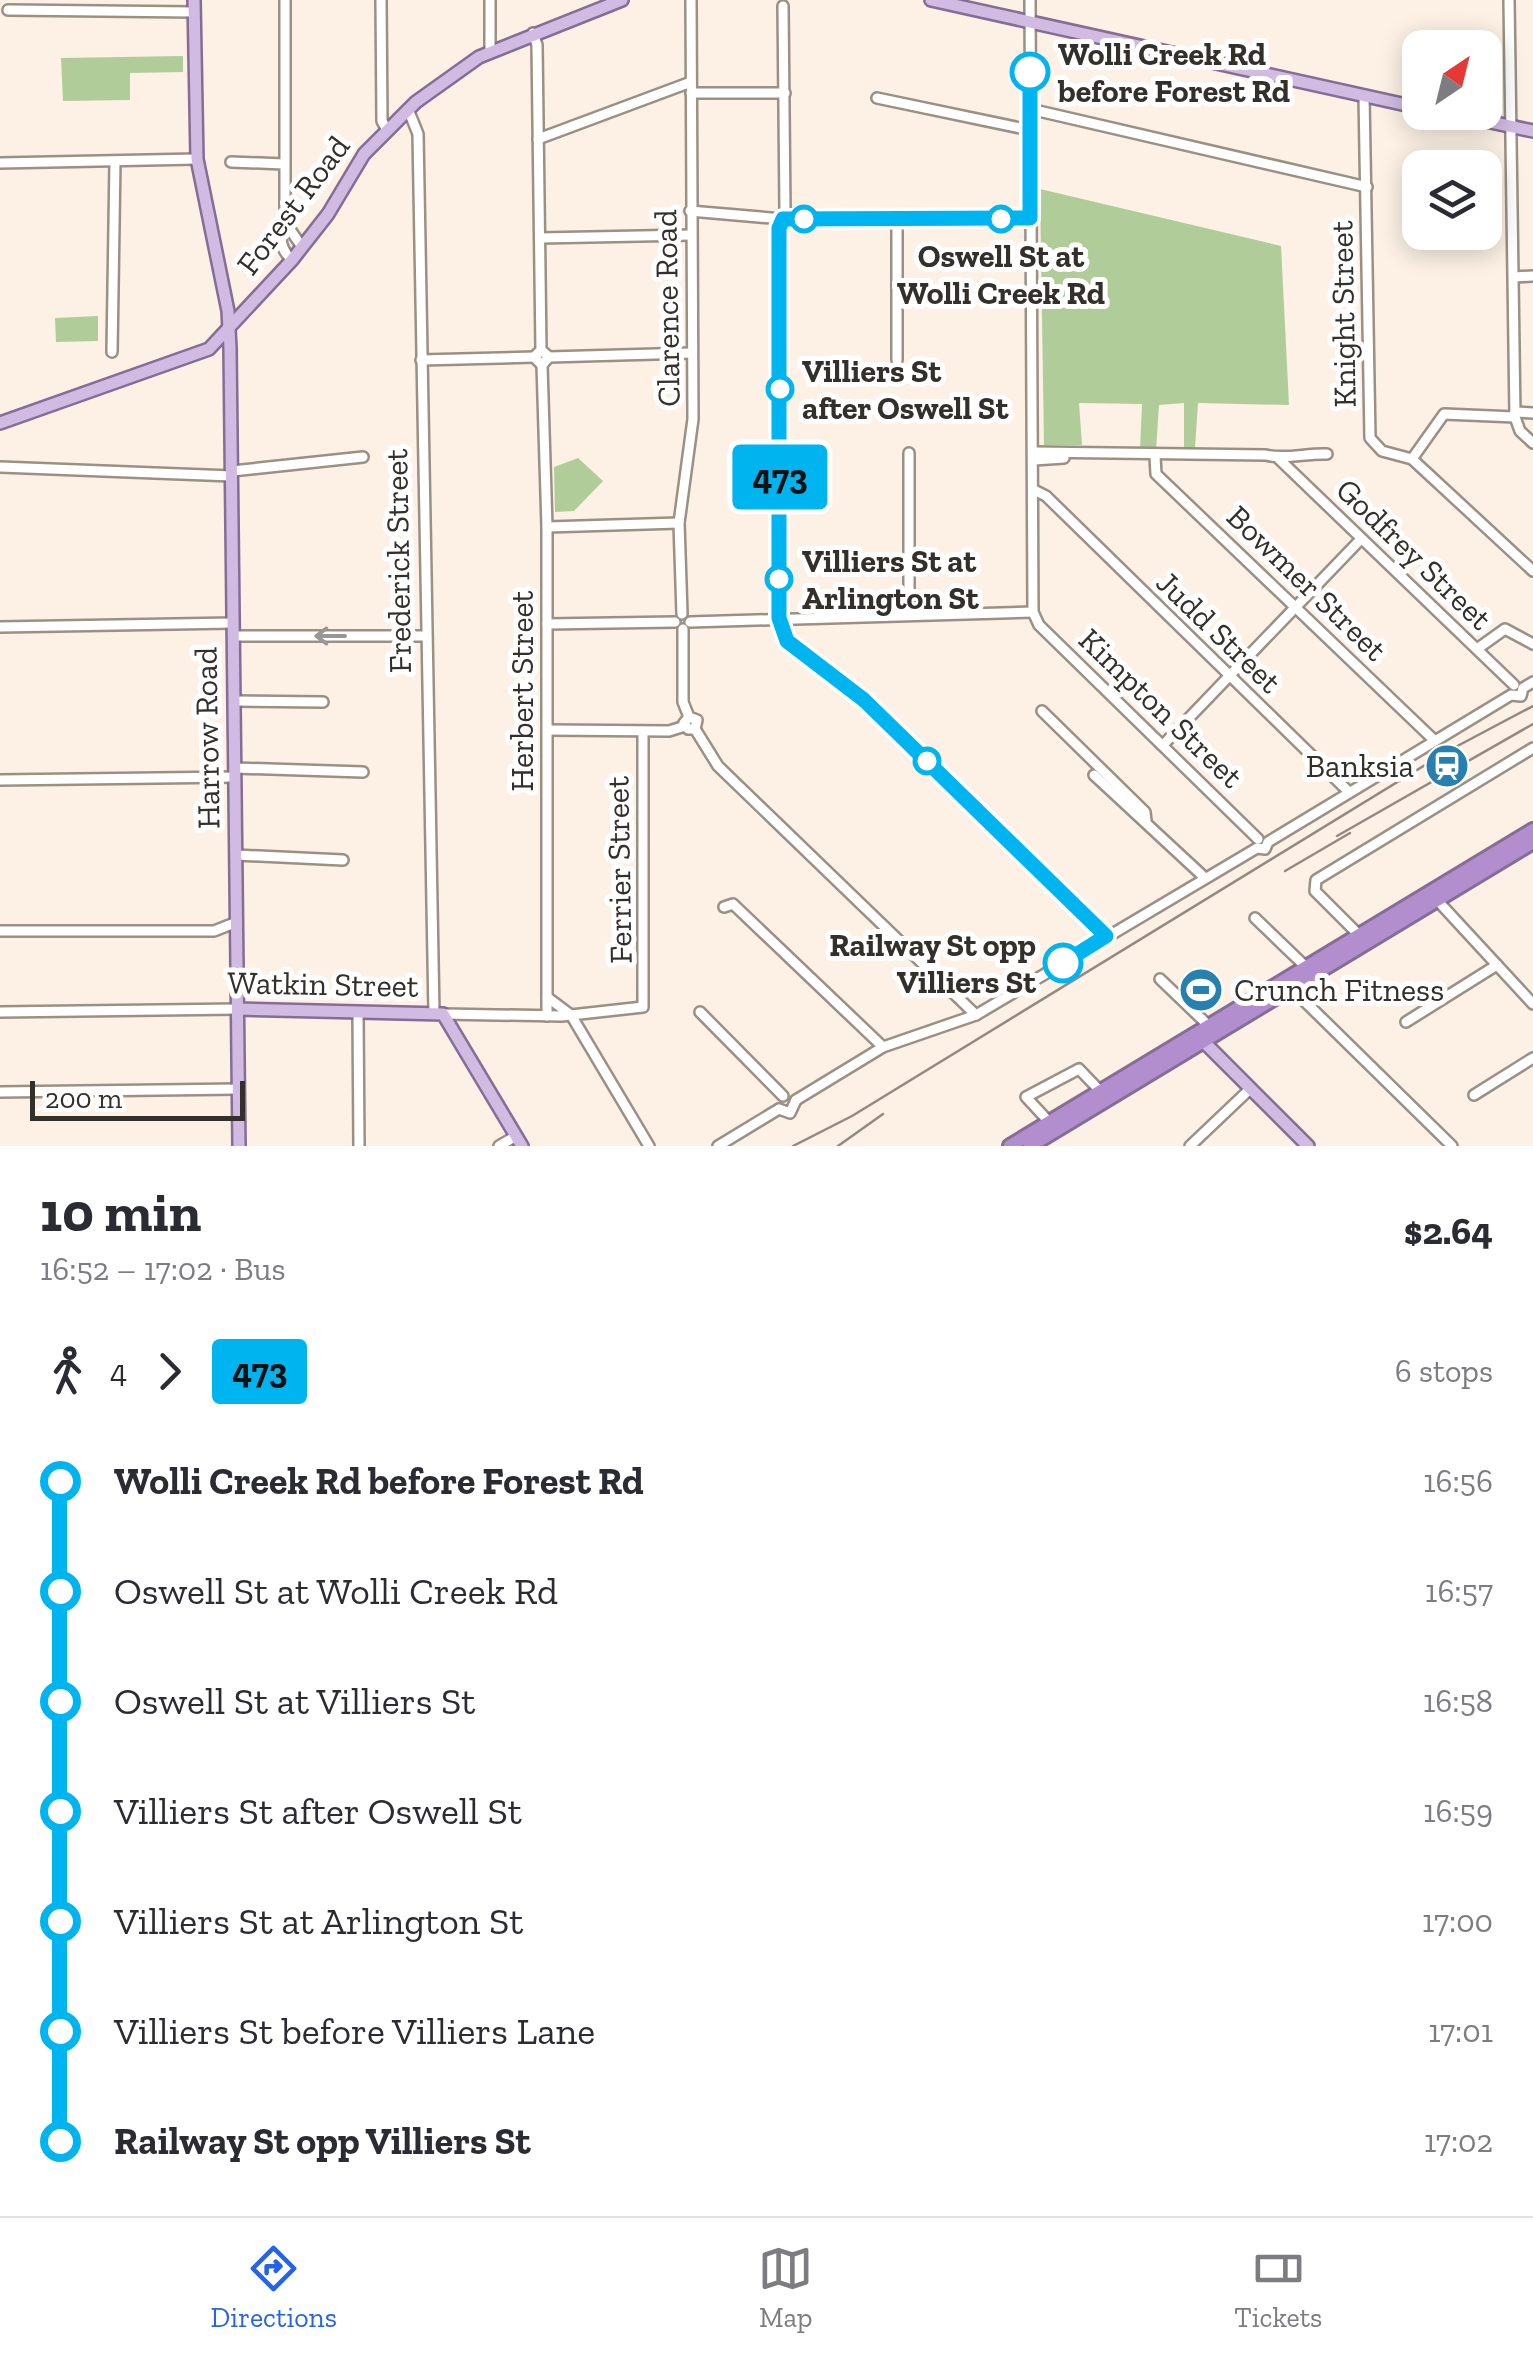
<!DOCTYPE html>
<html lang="en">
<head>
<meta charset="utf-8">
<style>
  :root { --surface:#fff; --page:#f7f7f7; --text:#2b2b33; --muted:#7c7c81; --line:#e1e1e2; --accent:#2563eb }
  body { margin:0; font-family:"Zilla Slab",serif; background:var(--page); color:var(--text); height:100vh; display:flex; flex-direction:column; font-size:38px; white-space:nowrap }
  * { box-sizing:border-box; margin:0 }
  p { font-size:32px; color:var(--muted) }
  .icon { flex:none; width:55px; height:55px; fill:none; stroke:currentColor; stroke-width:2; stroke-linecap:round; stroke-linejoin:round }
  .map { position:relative; height:1146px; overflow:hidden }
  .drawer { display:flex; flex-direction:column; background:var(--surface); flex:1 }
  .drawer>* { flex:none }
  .badge { padding:0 20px; border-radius:8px; font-size:35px; line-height:65px }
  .needle { width:65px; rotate:35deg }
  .tools { position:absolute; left:1402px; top:30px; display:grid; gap:20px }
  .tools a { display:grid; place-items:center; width:100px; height:100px; border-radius:20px; background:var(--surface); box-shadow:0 5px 25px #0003; font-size:50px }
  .scale { position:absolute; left:30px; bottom:25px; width:215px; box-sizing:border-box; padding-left:10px; border:5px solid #332f2a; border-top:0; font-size:28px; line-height:35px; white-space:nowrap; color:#332f2a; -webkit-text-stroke:8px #fff; paint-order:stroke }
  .map>.badge { position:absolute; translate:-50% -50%; box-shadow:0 0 0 5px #fff }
  .legs { display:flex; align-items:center; gap:15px; height:110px; padding:0 40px; font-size:32px }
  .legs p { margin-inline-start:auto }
  .head { display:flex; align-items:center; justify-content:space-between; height:170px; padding:0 40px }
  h1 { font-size:55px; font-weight:700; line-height:75px }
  ul { padding:0 40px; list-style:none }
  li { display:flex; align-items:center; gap:35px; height:110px; font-size:38px }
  li i { display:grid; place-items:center; width:15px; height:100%; margin:0 12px; background:currentColor }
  li i::after { content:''; width:25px; height:25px; margin:-12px; border:8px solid; border-radius:50%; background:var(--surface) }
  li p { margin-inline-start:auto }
  li:first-child i { background:linear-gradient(#0000 50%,currentColor 0) }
  li:last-child i { background:linear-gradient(currentColor 50%,#0000 0) }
  .dock { display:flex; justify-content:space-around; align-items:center; height:140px; border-top:2px solid var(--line); background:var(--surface); font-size:28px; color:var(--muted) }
  .dock a { display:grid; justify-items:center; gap:5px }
  .dock .selected { color:var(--accent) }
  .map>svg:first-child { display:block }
  .green { fill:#b0cc99 }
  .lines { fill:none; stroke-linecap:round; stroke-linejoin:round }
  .minor-casing { stroke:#9a9084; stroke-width:14 }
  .major-casing { stroke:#866d95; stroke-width:16 }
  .highway-casing { stroke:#866d95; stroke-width:18 }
  .minor { stroke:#fff; stroke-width:9 }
  .major { stroke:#d1bbe2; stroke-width:11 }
  .highway { stroke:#b28ecf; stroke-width:12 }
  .rail { stroke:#928a82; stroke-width:2.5 }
  .oneway { stroke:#999794 }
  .line-1-casing { stroke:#fff; stroke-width:22 }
  .line-1 { stroke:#00b5ef; stroke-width:15 }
  .stop-1-dot { fill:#fff; stroke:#00b5ef; stroke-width:5 }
  .labels { text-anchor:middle; stroke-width:10; stroke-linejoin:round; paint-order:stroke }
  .stop-label { font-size:32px; font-weight:bold; fill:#332f2a; stroke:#fff; text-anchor:start }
  .street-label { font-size:32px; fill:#332f2a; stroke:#fff }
  .poi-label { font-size:32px; fill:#332f2a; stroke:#fff; text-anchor:end }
</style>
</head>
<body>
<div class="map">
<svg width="1533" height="1146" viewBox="0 0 1533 1146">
  <rect width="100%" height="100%" fill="#fcf1e4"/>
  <!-- green -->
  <g class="green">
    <path d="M 183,56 L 183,72 L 130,73 L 130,100 L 63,101 L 61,58 Z"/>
    <path d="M 1040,189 L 1281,246 L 1289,405 L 1198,403 L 1195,448 L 1184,448 L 1184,403 L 1159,405 L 1156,450 L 1140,450 L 1142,404 L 1079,403 L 1082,445 L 1044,445 Z"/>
    <path d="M 98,316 L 98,341 L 56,342 L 55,318 Z"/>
    <path d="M 578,458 L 603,481 L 574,511 L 555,512 L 554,467 Z"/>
  </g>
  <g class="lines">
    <defs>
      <g id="minor">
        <path d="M 285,0 L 285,222 C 278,236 280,249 292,260"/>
        <path d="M 381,0 L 382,121 L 387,130"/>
        <path d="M 1030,0 L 1033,612 L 1039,625 L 1258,839"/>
        <path d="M 1509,0 L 1515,417 L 1520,431 L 1533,443"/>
        <path d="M 783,6 L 785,212 L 779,228 L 779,610 L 783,636 L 886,720 L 1106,936"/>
        <path d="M 8,10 L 194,12"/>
        <path d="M 533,33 L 537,45 L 541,350 L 534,357 L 542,365 L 549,357 L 541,350"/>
        <path d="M 490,52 L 490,0"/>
        <path d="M 691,93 L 785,93"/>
        <path d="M 1364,96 L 1370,438 L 1382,451 L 1412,459 L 1533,571"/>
        <path d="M 877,98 L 1030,130"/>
        <path d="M 408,109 L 418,134 L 434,1014"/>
        <path d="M 1030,109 L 1367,187"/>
        <path d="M 538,139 L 691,82"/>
        <path d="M 231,162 L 284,164"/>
        <path d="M 0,163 L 197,159"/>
        <path d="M 690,211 L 783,219 L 1030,219"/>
        <path d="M 897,219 L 897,360"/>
        <path d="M 285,222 L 302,247"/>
        <path d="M 540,238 L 691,235"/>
        <path d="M 1514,277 L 1533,276"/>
        <path d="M 112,352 L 115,161"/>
        <path d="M 549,357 L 691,353"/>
        <path d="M 421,360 L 534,357"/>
        <path d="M 542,365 L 547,527 L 547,1016"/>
        <path d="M 1515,412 L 1533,413"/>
        <path d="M 1034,452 L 1266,455 C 1284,460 1307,453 1327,454"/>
        <path d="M 1155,457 L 1156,474 L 1435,741"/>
        <path d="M 1279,459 L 1514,685"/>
        <path d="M 1412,459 L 1444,414 L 1515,417"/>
        <path d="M 1034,460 L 1064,458"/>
        <path d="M 0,467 L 232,476"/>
        <path d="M 232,471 L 363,457"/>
        <path d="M 1034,490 L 1046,496 L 1349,792"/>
        <path d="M 547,527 L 679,523"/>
        <path d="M 682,614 L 679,523 L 693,419 L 691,0"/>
        <path d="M 909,614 L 909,453"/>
        <path d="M 690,622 L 1033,612"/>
        <path d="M 547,624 L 675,622"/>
        <path d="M 0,627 L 233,623"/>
        <path d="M 683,629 L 683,702 L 689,717 L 684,723 L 688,729 L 695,729 L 697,720 L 689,717"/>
        <path d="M 233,636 L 426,636"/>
        <path d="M 1477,649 L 1505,629 L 1533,644"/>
        <path d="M 235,701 L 323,702"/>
        <path d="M 1042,711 L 1145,812 L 1146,821"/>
        <path d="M 695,729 L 718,766 L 976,1015"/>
        <path d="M 548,730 L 669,731 L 685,726"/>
        <path d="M 1163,745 L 1361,539"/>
        <path d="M 235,768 L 363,772"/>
        <path d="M 1094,775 L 1204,877"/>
        <path d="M 0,780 L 235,777"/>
        <path d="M 236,855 L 343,860"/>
        <path d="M 1437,900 L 1533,1004"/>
        <path d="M 724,907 L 733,904 L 883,1047"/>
        <path d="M 1255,918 L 1308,969"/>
        <path d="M 0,931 L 214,931 L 237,922"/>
        <path d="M 1361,937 L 1315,891 L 1316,880 L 1533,748"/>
        <path d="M 1160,979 L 1209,1026"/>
        <path d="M 1290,987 L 1452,1146"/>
        <path d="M 547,997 L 571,1015 L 649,1146"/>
        <path d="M 0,1012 L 238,1009"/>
        <path d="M 700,1012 L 783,1096"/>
        <path d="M 358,1013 L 359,1146"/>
        <path d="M 443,1014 L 562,1016 L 643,1007 L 643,732"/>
        <path d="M 1406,1022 L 1497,965"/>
        <path d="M 0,1092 L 239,1089"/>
        <path d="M 1474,1095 L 1533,1058"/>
        <path d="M 796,1100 L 883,1047 L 976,1015 L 1257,848 L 1265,849 L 1268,842 L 1511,695 L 1521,696 L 1523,688 L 1533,682"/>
        <path d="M 779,1109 L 790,1113 L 796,1100"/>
        <path d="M 1051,1124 L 1026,1097 L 1079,1069 L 1104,1095"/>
        <path d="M 499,1146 L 516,1136"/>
        <path d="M 718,1146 L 779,1109"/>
        <path d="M 1190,1146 L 1250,1089"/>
      </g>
      <g id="major">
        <path d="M 194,0 L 197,159 L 228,311 L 230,348 L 239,1146"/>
        <path d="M 931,0 L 1420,108"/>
        <path d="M 1444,112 L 1533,131"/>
        <path d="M 0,423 L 209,349 L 292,260 L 328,214 L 364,154 L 416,102 L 479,57 L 622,0"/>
        <path d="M 238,1009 L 443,1014 L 522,1146"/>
        <path d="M 1198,1036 L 1308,1146"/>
      </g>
      <g id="highway">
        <path d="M 1010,1146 L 1533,830"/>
        <path d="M 1030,1146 L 1533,842"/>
      </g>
    </defs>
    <!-- minor casing -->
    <use href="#minor" class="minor-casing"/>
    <!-- major casing -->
    <use href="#major" class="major-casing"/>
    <!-- highway casing -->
    <use href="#highway" class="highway-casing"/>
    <!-- minor -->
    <use href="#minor" class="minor"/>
    <!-- major -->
    <use href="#major" class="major"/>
    <!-- highway -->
    <use href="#highway" class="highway"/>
    <!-- rail -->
    <g class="rail">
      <path d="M 1337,836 L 1533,724"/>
      <path d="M 1285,871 L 1350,833"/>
      <path d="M 793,1146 L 852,1116 L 1448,751 L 1533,706"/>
      <path d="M 838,1146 L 883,1114"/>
    </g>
  </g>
  <!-- one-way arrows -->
  <defs><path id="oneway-shaft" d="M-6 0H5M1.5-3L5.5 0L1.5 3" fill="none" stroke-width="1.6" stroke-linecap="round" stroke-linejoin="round" transform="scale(2.5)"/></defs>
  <use class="oneway" href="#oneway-shaft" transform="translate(330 636) rotate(-180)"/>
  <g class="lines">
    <defs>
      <path id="line-1" d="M 1030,72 L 1030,218 L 783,219 L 779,228 L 779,618 L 787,641 L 864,700 L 1106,936 L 1063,963"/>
    </defs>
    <!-- line-1 casing -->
    <use href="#line-1" class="line-1-casing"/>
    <!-- line-1 -->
    <use href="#line-1" class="line-1"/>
  </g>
  <!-- icons -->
  <defs>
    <symbol id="station-disc" viewBox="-11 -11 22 22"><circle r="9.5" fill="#2780ae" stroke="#fff"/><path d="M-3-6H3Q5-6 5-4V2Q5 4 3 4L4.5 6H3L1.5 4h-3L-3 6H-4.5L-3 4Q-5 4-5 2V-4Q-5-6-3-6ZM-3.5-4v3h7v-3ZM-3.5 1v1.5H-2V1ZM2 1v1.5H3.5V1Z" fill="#fff"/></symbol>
    <symbol id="stadium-disc" viewBox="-11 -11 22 22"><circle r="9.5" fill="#2780ae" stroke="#fff"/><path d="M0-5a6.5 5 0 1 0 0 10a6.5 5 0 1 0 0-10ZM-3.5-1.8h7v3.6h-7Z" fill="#fff"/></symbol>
  </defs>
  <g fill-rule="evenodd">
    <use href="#station-disc" x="1422" y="741" width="50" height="50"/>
    <use href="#stadium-disc" x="1176" y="965" width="50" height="50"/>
  </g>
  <!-- markers -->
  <g class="stop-1-dot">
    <circle cx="1030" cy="72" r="18"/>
    <circle cx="804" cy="219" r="12"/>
    <circle cx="1001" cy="219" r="12"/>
    <circle cx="780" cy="389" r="12"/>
    <circle cx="779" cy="579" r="12"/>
    <circle cx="927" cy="761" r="12"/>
    <circle cx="1063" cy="963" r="18"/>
  </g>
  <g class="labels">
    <!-- stop labels -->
    <g class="stop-label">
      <text x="1058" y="65">Wolli Creek Rd<tspan x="1058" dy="37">before Forest Rd</tspan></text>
      <text x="1001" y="267" text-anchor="middle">Oswell St at<tspan x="1001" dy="37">Wolli Creek Rd</tspan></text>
      <text x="802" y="382">Villiers St<tspan x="802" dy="37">after Oswell St</tspan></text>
      <text x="802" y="572">Villiers St at<tspan x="802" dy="37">Arlington St</tspan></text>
      <text x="1036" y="956" text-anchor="end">Railway St opp<tspan x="1036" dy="37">Villiers St</tspan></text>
    </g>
    <!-- street labels -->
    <g class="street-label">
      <text transform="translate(293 205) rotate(-53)" y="11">Forest Road</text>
      <text transform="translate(667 308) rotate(-91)" y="11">Clarence Road</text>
      <text transform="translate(1343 314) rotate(-91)" y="11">Knight Street</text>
      <text transform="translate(1414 554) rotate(44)" y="11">Godfrey Street</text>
      <text transform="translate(398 561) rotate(-91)" y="11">Frederick Street</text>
      <text transform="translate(1307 583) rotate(44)" y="11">Bowmer Street</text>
      <text transform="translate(1219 632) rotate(44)" y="11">Judd Street</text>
      <text transform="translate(522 691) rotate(-90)" y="11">Herbert Street</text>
      <text transform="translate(1161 708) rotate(44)" y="11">Kimpton Street</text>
      <text transform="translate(207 738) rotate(-91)" y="11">Harrow Road</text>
      <text transform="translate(619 870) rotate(-91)" y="11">Ferrier Street</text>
      <text transform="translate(323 984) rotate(1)" y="11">Watkin Street</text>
    </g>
    <!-- poi labels -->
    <g class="poi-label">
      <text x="1414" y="777">Banksia</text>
      <text x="1234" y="1001" text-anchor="start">Crunch Fitness</text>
    </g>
  </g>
</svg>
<div class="tools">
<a><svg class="needle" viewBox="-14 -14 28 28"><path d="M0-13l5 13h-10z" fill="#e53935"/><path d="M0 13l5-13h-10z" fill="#7c7c81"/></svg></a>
<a><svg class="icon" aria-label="layers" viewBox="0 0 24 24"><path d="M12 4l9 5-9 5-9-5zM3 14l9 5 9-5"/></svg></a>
</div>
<div class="scale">200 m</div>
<b class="badge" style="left:780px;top:477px;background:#00b5ef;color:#111">473</b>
</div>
<section class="drawer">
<div class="head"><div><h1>10 min</h1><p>16:52 – 17:02 · Bus</p></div><b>$2.64</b></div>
<div class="legs"><svg class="icon" aria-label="walk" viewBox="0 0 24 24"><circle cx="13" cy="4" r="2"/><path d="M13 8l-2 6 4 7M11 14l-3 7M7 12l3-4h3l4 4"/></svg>4<svg class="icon" aria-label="forward" viewBox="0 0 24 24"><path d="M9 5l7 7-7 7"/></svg><b class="badge" style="background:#00b5ef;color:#111">473</b><p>6 stops</p></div>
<ul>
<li><i style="color:#00b5ef"></i><b>Wolli Creek Rd before Forest Rd</b><p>16:56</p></li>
<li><i style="color:#00b5ef"></i><span>Oswell St at Wolli Creek Rd</span><p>16:57</p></li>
<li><i style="color:#00b5ef"></i><span>Oswell St at Villiers St</span><p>16:58</p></li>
<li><i style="color:#00b5ef"></i><span>Villiers St after Oswell St</span><p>16:59</p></li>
<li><i style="color:#00b5ef"></i><span>Villiers St at Arlington St</span><p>17:00</p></li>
<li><i style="color:#00b5ef"></i><span>Villiers St before Villiers Lane</span><p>17:01</p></li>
<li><i style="color:#00b5ef"></i><b>Railway St opp Villiers St</b><p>17:02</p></li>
</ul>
</section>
<nav class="dock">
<a class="selected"><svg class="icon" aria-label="directions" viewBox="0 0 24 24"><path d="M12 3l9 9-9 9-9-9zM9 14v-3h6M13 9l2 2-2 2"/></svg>Directions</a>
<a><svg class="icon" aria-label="map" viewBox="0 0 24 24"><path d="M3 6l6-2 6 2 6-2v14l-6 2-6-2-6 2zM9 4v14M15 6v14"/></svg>Map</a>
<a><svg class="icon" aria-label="tickets" viewBox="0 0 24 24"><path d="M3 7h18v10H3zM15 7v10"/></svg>Tickets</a>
</nav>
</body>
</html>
